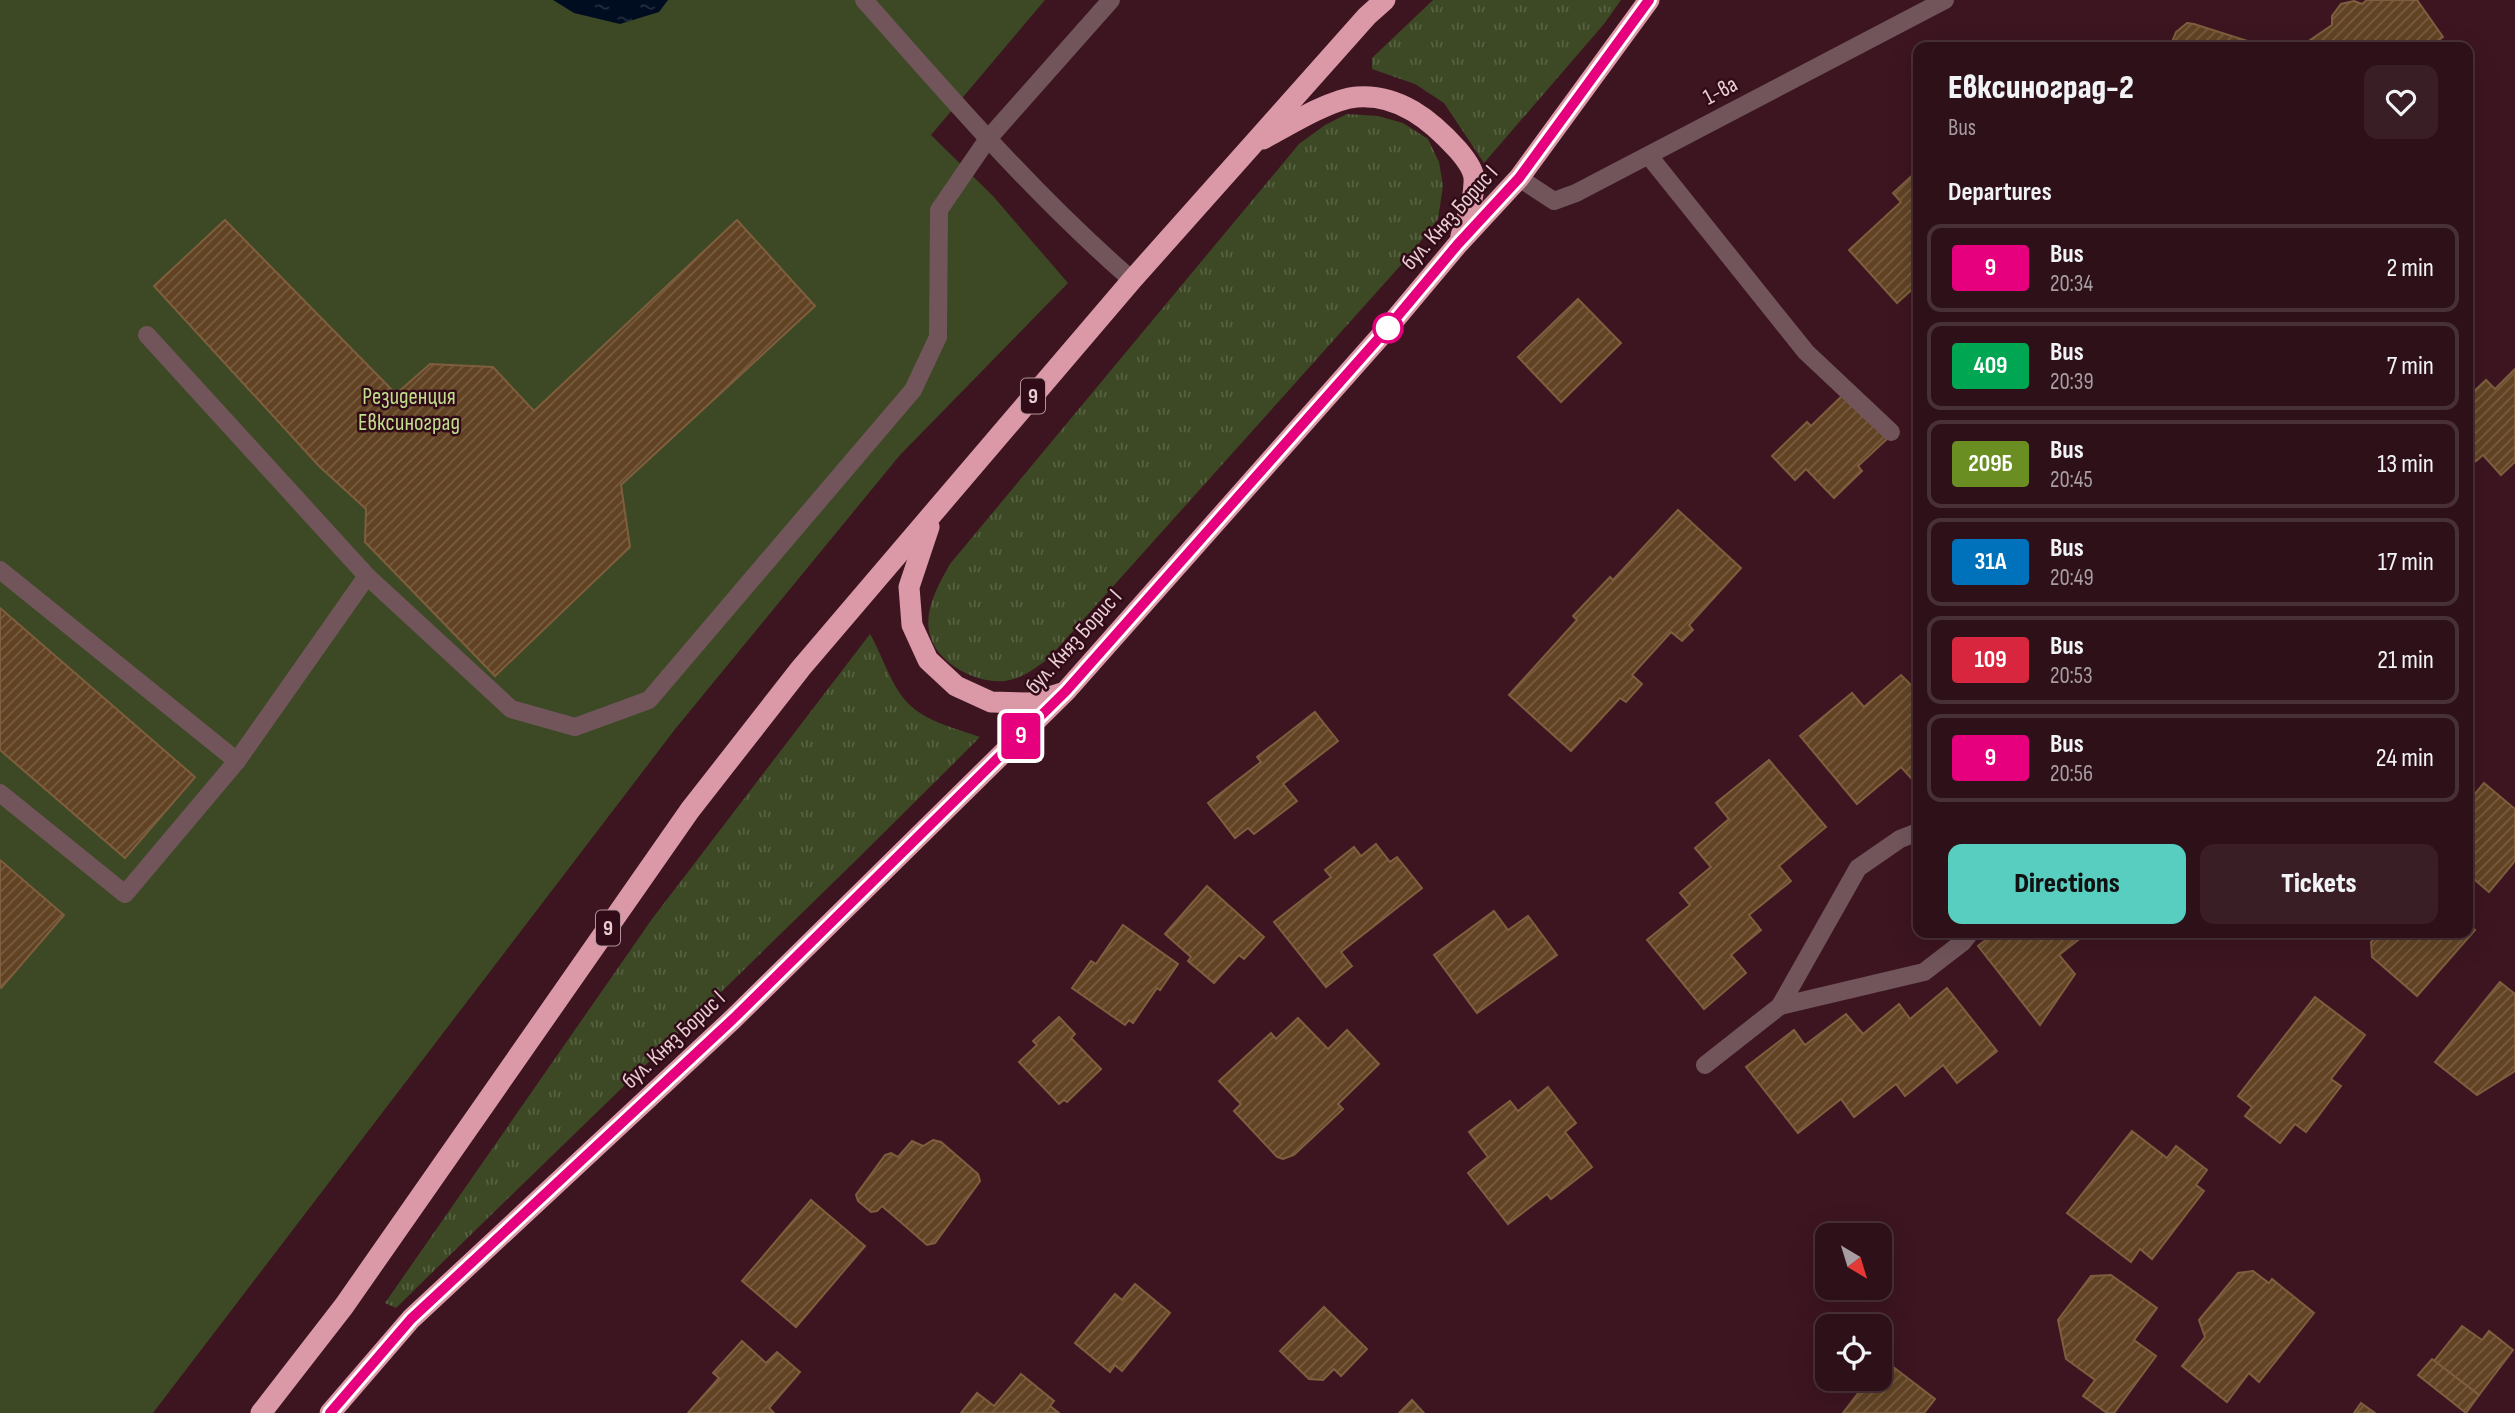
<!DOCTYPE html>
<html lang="en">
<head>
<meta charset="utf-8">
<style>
  :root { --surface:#2d1018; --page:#391e25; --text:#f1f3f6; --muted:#a79da2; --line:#483037; --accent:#58cec0 }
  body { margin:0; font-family:"Sofia Sans Condensed",sans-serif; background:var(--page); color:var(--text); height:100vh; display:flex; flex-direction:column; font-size:26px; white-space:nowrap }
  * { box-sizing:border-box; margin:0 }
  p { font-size:23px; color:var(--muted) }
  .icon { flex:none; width:38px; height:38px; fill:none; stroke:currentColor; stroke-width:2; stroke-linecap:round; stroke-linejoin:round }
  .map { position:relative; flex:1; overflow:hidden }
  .side { position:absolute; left:1913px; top:42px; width:560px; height:896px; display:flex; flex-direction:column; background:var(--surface); border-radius:14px; box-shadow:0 7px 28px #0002,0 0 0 2px var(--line) }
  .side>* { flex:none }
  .badge { padding:0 14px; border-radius:5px; font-size:24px; line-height:46px }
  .needle { width:46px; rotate:142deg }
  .fabs { position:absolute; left:1815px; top:1223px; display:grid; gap:14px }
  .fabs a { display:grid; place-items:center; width:77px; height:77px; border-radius:14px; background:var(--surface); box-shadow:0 7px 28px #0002,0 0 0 2px var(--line); font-size:35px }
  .map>.badge { position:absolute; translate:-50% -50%; box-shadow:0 0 0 4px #fff }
  h2 { padding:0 35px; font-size:26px; line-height:63px }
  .round { display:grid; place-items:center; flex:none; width:74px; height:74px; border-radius:14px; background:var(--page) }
  .head { display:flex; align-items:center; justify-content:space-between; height:119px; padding:0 35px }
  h1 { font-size:33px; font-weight:800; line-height:52px }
  .action { display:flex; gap:14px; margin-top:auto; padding:14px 35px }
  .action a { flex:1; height:80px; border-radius:14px; background:var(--accent); color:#111; font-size:28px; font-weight:800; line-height:80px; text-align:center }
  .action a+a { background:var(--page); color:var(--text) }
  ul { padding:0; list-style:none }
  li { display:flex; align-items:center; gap:21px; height:88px; margin:0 14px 10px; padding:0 21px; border:4px solid var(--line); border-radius:14px }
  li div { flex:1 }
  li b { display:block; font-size:26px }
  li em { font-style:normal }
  li .badge { min-width:77px; font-weight:700; text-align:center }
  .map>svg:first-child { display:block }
  .grass { fill:url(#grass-tufts) }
  .park { fill:#3c4924 }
  .water { fill:url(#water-ripples) }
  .building { fill:url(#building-hatch); stroke:#7e5e3e; stroke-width:2 }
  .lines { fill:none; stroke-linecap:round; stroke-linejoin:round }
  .lane { stroke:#71555b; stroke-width:18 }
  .street { stroke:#71555b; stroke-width:18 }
  .highway { stroke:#db98a7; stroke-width:21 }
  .line-casing { stroke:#fff; stroke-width:16 }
  .line { stroke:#e6007e; stroke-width:10 }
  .stop-dot { fill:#fff; stroke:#e6007e; stroke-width:3.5 }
  .labels { text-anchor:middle; stroke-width:5; stroke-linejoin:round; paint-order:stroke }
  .shield { fill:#310b17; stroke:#b1939a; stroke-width:2 }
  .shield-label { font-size:21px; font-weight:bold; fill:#e8cdd2 }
  .street-label { font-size:23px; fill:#e8cdd2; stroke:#310b17 }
  .park-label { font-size:23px; fill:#c0de8c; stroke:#310b17 }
</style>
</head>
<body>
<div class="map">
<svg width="2515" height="1413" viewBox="0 0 2515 1413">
  <defs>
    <pattern id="grass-tufts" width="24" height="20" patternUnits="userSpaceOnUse" patternTransform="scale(1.75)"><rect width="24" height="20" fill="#3c4924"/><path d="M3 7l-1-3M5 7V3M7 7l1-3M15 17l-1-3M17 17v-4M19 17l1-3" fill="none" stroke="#586243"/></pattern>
    <pattern id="water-ripples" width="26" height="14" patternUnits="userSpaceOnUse" patternTransform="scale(1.75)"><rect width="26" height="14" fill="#000d20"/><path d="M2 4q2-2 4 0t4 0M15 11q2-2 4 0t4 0" fill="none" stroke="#252f40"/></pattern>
    <pattern id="building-hatch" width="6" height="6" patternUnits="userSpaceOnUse" patternTransform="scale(1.75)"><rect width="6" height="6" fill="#614323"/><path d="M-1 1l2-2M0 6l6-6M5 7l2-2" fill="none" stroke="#785d42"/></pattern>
  </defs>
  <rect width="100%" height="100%" fill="#3c1520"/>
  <!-- grass -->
  <g class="grass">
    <path d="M 1433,0 L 1621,0 L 1604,24 L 1484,163 L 1444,103 L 1415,84 L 1372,69 L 1372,58 Z"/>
    <path d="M 1347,114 L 1378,116 L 1403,123 L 1428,139 L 1439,162 L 1443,186 L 1438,219 L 1409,256 L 1048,659 C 1035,668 1022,679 1005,681 C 975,684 934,662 929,631 C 925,607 939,584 950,564 L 1299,144 L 1325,125 Z"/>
    <path d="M 870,634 C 883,656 891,688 911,706 C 928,722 958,729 980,737 C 788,930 590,1117 396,1308 L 385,1303 L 652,919 Z"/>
  </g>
  <!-- park -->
  <path class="park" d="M 0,0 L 1045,0 L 931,135 L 993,196 L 1068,283 L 900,455 L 676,728 L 153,1413 L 0,1413 Z"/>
  <!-- water -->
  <path class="water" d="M 553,0 L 668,0 L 659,12 L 620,24 L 574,13 Z"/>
  <!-- building -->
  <g class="building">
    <path d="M 2367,0 L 2417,0 L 2443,37 L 2429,47 L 2300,47 L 2332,25 L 2332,16 L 2341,4 L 2354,1 L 2362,4 Z"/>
    <path d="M 2187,23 L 2194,24 L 2257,44 L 2255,47 L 2170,47 L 2176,32 Z"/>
    <path d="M 1915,173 L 1918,176 L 1918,284 L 1897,303 L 1849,250 L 1901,202 L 1893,193 Z"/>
    <path d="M 225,220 L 396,394 L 430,364 L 493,367 L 534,411 L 737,220 L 815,306 L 621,485 L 630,547 L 495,676 L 365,542 L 366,509 L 319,466 L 154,286 Z"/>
    <path d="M 1578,299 L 1621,343 L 1561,402 L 1518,357 Z"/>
    <path d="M 2515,369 L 2515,462 L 2501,475 L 2483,455 L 2476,461 L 2468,452 L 2468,427 L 2474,421 L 2468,415 L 2468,397 L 2486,380 L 2495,389 Z"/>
    <path d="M 1844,394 L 1888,438 L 1858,466 L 1862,471 L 1834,498 L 1806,469 L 1795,480 L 1772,456 L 1807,422 L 1811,426 Z"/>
    <path d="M 1678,510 L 1741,568 L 1689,625 L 1693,630 L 1682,641 L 1671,632 L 1632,675 L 1642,684 L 1626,702 L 1620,698 L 1571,751 L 1509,695 L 1577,620 L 1573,616 L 1610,577 L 1613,580 Z"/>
    <path d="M 0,608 L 195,777 L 125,858 L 0,750 Z"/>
    <path d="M 1901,675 L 1912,686 L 1918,681 L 1918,774 L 1912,779 L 1901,767 L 1857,804 L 1800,736 L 1852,693 L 1864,707 Z"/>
    <path d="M 1315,712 L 1338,741 L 1283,784 L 1297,801 L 1254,834 L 1248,828 L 1235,838 L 1208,803 L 1261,762 L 1257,757 Z"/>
    <path d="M 1769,760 L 1826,827 L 1779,866 L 1791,881 L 1749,915 L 1761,930 L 1731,955 L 1746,973 L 1704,1009 L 1647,940 L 1690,905 L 1680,893 L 1711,867 L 1695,848 L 1729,819 L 1716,803 Z"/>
    <path d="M 2484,783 L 2515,809 L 2515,861 L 2489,892 L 2468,874 L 2468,802 Z"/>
    <path d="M 1376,844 L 1390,862 L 1397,857 L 1422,888 L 1341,952 L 1352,966 L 1326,987 L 1274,922 L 1331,877 L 1325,870 L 1354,847 L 1361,856 Z"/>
    <path d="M 0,860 L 64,915 L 1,988 L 0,987 Z"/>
    <path d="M 1207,886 L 1264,937 L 1244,959 L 1239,955 L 1214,983 L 1188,961 L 1191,957 L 1165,934 Z"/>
    <path d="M 1494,911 L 1508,930 L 1528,916 L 1557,955 L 1477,1013 L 1434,955 Z"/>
    <path d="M 2468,923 L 2475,930 L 2417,996 L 2372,957 L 2371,942 L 2379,933 L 2468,933 Z"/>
    <path d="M 1123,925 L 1178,964 L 1160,990 L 1157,988 L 1133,1023 L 1129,1020 L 1125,1025 L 1072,988 L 1091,961 L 1096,964 Z"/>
    <path d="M 1995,933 L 2087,933 L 2059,955 L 2075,974 L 2040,1025 L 1978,946 Z"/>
    <path d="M 2500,982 L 2515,994 L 2515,1071 L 2477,1095 L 2435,1062 Z"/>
    <path d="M 1947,988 L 1997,1051 L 1957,1083 L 1943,1065 L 1905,1096 L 1896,1084 L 1854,1117 L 1841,1099 L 1798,1133 L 1746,1067 L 1794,1030 L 1805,1045 L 1846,1014 L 1863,1034 L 1899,1004 L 1910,1019 Z"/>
    <path d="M 2315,997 L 2365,1035 L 2331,1079 L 2341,1086 L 2306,1132 L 2295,1124 L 2280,1143 L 2245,1116 L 2252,1107 L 2238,1096 Z"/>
    <path d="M 1059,1017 L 1075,1034 L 1071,1038 L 1101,1069 L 1067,1102 L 1064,1100 L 1059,1104 L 1019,1062 L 1037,1045 L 1033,1041 Z"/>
    <path d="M 1298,1018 L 1328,1049 L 1347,1030 L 1379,1064 L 1338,1104 L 1343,1109 L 1294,1155 L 1283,1159 L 1277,1157 L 1234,1111 L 1241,1104 L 1219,1081 L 1271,1033 L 1276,1039 Z"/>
    <path d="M 1548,1087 L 1576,1123 L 1565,1132 L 1592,1167 L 1551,1199 L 1547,1194 L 1508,1224 L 1468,1173 L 1488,1157 L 1469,1132 L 1510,1101 L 1518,1111 Z"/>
    <path d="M 2132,1131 L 2167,1158 L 2176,1146 L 2207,1170 L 2196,1185 L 2204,1191 L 2152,1259 L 2140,1249 L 2131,1262 L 2067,1213 Z"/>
    <path d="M 933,1140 L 941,1142 L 978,1174 L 980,1181 L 935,1243 L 927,1245 L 882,1206 L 877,1211 L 871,1212 L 858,1201 L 856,1195 L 885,1155 L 891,1153 L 898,1157 L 912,1141 L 923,1146 Z"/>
    <path d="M 811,1200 L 865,1246 L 796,1327 L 742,1281 Z"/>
    <path d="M 2253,1271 L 2269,1283 L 2272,1279 L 2314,1313 L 2259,1382 L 2249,1373 L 2227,1402 L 2182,1366 L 2205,1337 L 2199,1320 L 2238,1273 Z"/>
    <path d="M 2111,1275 L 2157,1308 L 2134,1340 L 2156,1356 L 2114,1413 L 2107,1413 L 2083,1396 L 2095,1380 L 2066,1359 L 2058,1320 L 2091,1276 Z"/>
    <path d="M 1135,1284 L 1170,1313 L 1122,1371 L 1115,1365 L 1110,1372 L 1075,1343 L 1115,1294 L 1122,1300 Z"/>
    <path d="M 1324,1307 L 1367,1349 L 1341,1376 L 1334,1369 L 1323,1380 L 1309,1379 L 1280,1351 Z"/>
    <path d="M 2462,1326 L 2482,1340 L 2489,1331 L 2513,1350 L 2479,1395 L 2434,1361 Z"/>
    <path d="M 742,1341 L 766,1363 L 777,1352 L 800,1372 L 769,1408 L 774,1413 L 688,1413 L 719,1378 L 713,1373 Z"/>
    <path d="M 2432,1359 L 2479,1395 L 2466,1413 L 2418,1375 Z"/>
    <path d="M 1884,1360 L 1935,1399 L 1924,1413 L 1843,1413 L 1869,1379 L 1880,1379 L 1880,1366 Z"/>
    <path d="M 1021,1374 L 1054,1401 L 1050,1406 L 1059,1413 L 961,1413 L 977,1393 L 994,1406 Z"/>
    <path d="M 1412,1400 L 1424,1413 L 1399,1413 Z"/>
    <path d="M 2361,1403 L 2375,1413 L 2354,1413 Z"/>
  </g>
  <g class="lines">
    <!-- lane -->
    <g class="lane">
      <path d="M 864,0 C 950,97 1034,195 1132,280"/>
      <path d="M 1649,156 L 1806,352 L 1891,432"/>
      <path d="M 147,335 L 367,576 L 511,709 L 575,727 L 649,700 L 913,390 L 938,337 L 939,210 L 987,140 L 1111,0"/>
      <path d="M 0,570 L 237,761"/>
      <path d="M 0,793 L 125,894 L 237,761 L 367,576"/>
      <path d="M 1780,1006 L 1924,972 L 1963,942 L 1970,933"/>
      <path d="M 1705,1065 L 1780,1006 L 1858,868 L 1900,839 L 1918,832"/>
    </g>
    <!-- street -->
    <path class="street" d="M 1519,178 L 1554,201 L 1576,193 L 1945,0"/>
    <!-- highway -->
    <g class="highway">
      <path d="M 1263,139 C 1287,126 1330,99 1357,97 C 1399,94 1431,120 1458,150 C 1464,157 1473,168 1474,178 C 1475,198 1467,217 1461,236"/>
      <path d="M 929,527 L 909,587 L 912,625 L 928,660 L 956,686 L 991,702 L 1030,703 L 1062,693"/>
      <path d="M 261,1413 L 344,1306 L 690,810 L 801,668 L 1132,280 L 1367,16 L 1385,0"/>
      <path d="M 330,1413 L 411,1319 L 733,1019 L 1066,691 L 1386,330 L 1458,244 L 1519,178 L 1649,0"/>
    </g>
  </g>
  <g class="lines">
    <defs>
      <path id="line" d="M 330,1413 L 411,1319 L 733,1019 L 1066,691 L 1386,330 L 1458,244 L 1519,178 L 1649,0"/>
    </defs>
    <!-- line casing -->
    <use href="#line" class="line-casing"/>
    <!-- line -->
    <use href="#line" class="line"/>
  </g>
  <!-- markers -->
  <circle class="stop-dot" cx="1388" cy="328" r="14"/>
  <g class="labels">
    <!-- shield labels -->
    <g class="shield">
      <rect x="1021" y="378.5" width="24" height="35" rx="5"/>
      <rect x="596" y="910.5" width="24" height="35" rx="5"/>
    </g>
    <g class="shield-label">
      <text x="1033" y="403">9</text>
      <text x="608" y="935">9</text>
    </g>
    <!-- street labels -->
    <g class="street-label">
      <text transform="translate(1720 90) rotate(-28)" y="8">1-ва</text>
      <text transform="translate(1449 217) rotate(-48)" y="8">бул. Княз Борис I</text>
      <text transform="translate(1073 641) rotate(-48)" y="8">бул. Княз Борис I</text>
      <text transform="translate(673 1039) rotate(-43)" y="8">бул. Княз Борис I</text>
    </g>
    <!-- park labels -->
    <g class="park-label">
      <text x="409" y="404">Резиденция<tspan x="409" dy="26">Евксиноград</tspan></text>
    </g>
  </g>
</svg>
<div class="fabs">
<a><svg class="needle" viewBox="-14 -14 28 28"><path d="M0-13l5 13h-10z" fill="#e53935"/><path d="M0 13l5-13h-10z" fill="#a79da2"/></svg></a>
<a><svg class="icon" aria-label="locate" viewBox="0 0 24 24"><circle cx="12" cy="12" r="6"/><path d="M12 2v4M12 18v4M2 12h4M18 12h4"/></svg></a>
</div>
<b class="badge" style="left:1021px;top:736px;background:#e6007e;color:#fff">9</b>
<section class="side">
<div class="head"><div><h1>Евксиноград-2</h1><p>Bus</p></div><a class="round"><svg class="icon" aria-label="heart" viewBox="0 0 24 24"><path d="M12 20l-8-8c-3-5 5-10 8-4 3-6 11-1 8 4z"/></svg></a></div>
<h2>Departures</h2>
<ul>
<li><span class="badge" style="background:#e6007e;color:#fff">9</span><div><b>Bus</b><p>20:34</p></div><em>2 min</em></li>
<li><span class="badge" style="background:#00a651;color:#fff">409</span><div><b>Bus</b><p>20:39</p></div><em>7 min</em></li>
<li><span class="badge" style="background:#6b8e23;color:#fff">209Б</span><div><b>Bus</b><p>20:45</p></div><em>13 min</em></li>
<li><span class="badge" style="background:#0072bc;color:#fff">31А</span><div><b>Bus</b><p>20:49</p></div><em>17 min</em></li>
<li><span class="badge" style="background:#d7263d;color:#fff">109</span><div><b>Bus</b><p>20:53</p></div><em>21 min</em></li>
<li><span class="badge" style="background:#e6007e;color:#fff">9</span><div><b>Bus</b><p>20:56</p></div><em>24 min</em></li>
</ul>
<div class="action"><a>Directions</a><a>Tickets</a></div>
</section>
</div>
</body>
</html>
